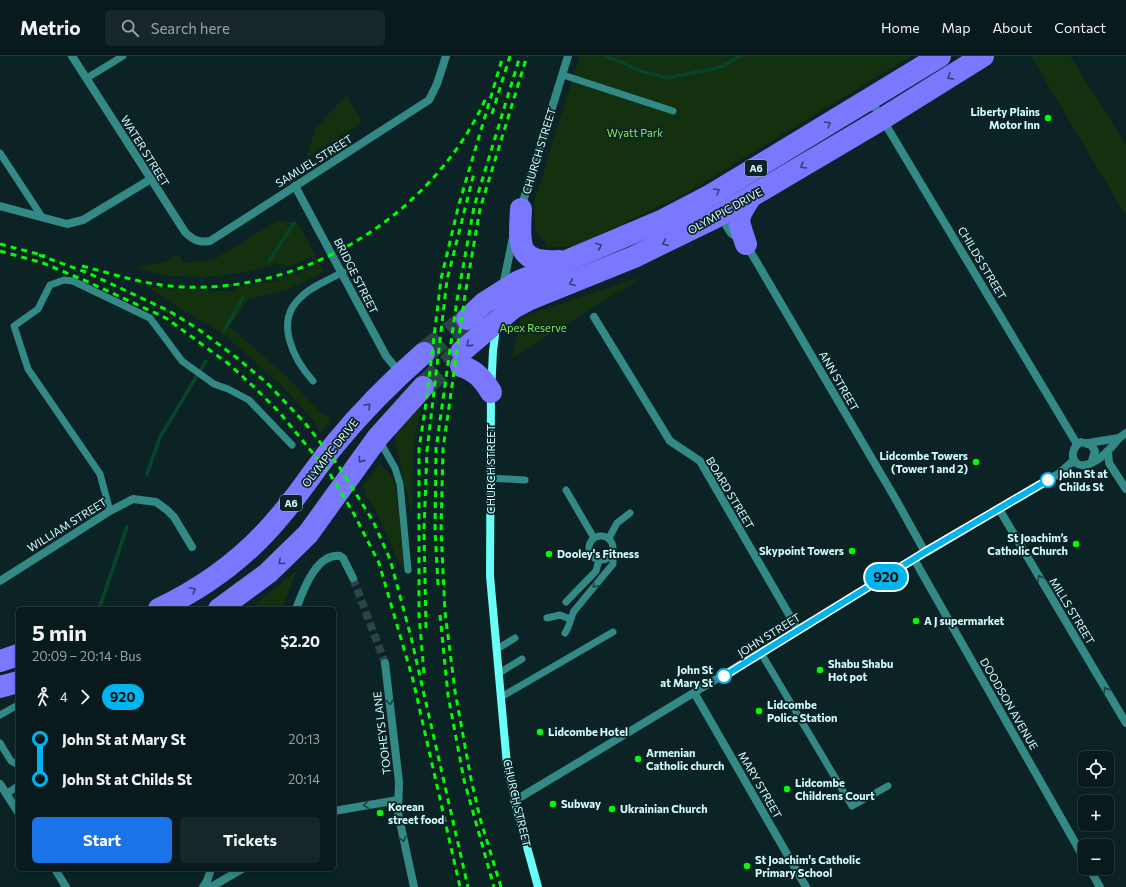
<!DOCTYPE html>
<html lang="en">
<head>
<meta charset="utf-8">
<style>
  :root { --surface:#091a1c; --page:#172729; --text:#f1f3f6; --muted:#99a1a3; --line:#29383b; --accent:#1a73e8 }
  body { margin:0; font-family:Commissioner,sans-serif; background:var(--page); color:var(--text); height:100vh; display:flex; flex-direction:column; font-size:15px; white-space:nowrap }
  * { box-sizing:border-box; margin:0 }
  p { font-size:13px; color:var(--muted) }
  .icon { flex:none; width:22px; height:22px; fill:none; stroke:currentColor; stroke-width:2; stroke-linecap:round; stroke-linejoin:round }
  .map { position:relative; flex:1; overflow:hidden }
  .drawer { position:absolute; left:16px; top:551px; width:320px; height:264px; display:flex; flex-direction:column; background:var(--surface); border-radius:6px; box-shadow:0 2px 6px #0003,0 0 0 1px var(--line) }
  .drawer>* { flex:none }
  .badge { padding:0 8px; border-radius:13px; font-size:14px; line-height:26px }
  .fabs { position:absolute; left:1078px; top:695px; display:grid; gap:8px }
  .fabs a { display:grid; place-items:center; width:36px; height:36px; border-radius:6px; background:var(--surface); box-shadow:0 2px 6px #0003,0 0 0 1px var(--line); font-size:20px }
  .map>.badge { position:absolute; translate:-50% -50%; box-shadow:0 0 0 2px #fff }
  .legs { display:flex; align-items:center; gap:6px; height:44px; padding:0 16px; font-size:13px }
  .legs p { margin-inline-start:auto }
  .overview { display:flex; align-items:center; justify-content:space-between; height:68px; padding:0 16px }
  h1 { font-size:22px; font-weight:700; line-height:30px }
  .action { display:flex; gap:8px; margin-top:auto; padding:8px 16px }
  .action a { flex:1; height:46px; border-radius:6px; background:var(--accent); color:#fff; font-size:16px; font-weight:700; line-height:46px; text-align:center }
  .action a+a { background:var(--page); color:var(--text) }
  ul { padding:0 16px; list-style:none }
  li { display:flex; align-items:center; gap:14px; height:40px; font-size:15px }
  li i { display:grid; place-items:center; width:6px; height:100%; margin:0 5px; background:currentColor }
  li i::after { content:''; width:10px; height:10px; margin:-5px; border:3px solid; border-radius:50%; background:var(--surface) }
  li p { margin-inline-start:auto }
  li:first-child i { background:linear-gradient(#0000 50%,currentColor 0) }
  li:last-child i { background:linear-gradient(currentColor 50%,#0000 0) }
  header { display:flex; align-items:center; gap:24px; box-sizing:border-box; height:56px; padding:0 20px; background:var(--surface); border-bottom:1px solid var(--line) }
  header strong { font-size:19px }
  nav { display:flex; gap:22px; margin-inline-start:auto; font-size:14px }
  .search { width:280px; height:36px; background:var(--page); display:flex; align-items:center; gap:10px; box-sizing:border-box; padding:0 14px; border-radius:6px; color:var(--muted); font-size:15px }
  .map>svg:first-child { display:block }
  .green { fill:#13310f }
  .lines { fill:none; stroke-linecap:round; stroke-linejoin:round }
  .stream { stroke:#05462a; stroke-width:3.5 }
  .minor-tunnel { stroke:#2a4447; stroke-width:8; stroke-dasharray:8 4; stroke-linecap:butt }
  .trunk-tunnel { stroke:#2a4447; stroke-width:22; stroke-dasharray:22 11; stroke-linecap:butt }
  .service { stroke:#338986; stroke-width:7 }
  .minor { stroke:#338986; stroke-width:8 }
  .tertiary { stroke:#338986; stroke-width:8 }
  .secondary { stroke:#68fff8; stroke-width:8 }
  .trunk { stroke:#7a78ff; stroke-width:22 }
  .rail { stroke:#00fc07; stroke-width:3; stroke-dasharray:6 5; stroke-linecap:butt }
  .oneway { stroke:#324172 }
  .oneway2 { stroke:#184243 }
  .line-1-casing { stroke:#fff; stroke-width:9 }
  .line-1 { stroke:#00b5ef; stroke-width:6 }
  .poi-dot { fill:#00fc07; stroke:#0c2326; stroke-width:1.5 }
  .stop-1-dot { fill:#fff; stroke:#00b5ef; stroke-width:2 }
  .labels { text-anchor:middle; stroke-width:3.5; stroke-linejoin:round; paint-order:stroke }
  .shield { fill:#0c2326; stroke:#96bcbe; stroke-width:1 }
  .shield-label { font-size:10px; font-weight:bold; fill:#d1fdff }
  .poi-label { font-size:11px; font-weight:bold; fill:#d1fdff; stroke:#0c2326; text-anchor:start }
  .park-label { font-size:11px; fill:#83eb52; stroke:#0c2326 }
  .street-label { font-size:11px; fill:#d1fdff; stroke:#0c2326 }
  .stop-label { font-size:11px; font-weight:bold; fill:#d1fdff; stroke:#0c2326; text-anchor:start }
</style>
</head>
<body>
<header>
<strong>Metrio</strong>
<div class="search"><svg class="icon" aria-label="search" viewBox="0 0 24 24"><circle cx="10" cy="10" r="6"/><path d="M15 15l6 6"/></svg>Search here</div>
<nav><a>Home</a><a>Map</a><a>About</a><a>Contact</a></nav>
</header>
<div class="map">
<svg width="1126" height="831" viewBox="0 0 1126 831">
  <rect width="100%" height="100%" fill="#0c2326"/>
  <!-- green -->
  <g class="green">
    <path d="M 580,0 L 911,0 L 686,137 L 575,191 L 548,191 L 535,172 L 534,146 Z"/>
    <path d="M 1031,0 L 1070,0 L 1126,89 L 1126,160 Z"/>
    <path d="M 346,39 L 362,66 L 306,102 L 316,72 Z"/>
    <path d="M 277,165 L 298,167 L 324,216 L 289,233 L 249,243 L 229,270 L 285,319 L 321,357 L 331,362 L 320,377 L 311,361 L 283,331 L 227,281 L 151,234 L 152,231 L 198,235 L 233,235 L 238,231 L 276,225 L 316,211 L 312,201 L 290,210 L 278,208 L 241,217 L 207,221 L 170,220 L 134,212 L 165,206 L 178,198 L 183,207 L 213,204 Z"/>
    <path d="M 644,220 L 512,302 L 521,261 Z"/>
    <path d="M 422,346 L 413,392 L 412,459 L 394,379 L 416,356 Z"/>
    <path d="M 380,408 L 389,416 L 395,428 L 405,512 L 402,513 L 376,455 L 364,437 L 365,434 L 362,431 Z"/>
    <path d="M 297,514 L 282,553 L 258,553 L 255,549 Z"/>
  </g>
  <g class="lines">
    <!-- stream -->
    <g class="stream">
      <path d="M 607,0 L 640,15 L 667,22 L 722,11 L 740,0"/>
      <path d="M 269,205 L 294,167"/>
      <path d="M 224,275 L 243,242"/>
      <path d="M 147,418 L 160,381 L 206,305"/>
      <path d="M 99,553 L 127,471"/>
    </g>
    <!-- minor-tunnel -->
    <path class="minor-tunnel" d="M 353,522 L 385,607"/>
    <!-- trunk-tunnel -->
    <g class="trunk-tunnel">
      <path d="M 424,297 L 467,263"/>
      <path d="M 423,331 L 462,295"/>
    </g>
    <!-- service -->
    <g class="service">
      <path d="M 563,19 L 673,55"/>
      <path d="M 87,22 L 123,0"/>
      <path d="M 0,97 L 42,161"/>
      <path d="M 313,325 C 294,304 274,266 300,242 C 311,230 329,224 343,216"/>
      <path d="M 379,384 L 395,412 L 400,428 L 408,514"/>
      <path d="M 490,422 L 525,424"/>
      <path d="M 566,434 L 594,482"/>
      <path d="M 110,455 L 100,418 L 28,313 L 14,270 L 38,253 L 50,229 L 64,224 L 73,225 L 150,262 L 182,305 L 214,328 L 228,333 L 249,344 L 292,389"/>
      <circle cx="601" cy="492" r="12"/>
      <path d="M 609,482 L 617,467 L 630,457"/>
      <path d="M 566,546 L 596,515 L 599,504"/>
      <path d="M 547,562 L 560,559 L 570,563"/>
      <path d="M 565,577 C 570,570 570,563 574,555 L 613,508 L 613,497"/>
      <path d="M 497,593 L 515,582"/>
      <path d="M 761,597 L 852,750 L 888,730"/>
      <path d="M 499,617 L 522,603"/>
      <path d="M 501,641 L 613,576"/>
      <path d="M 0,659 L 18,649"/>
      <path d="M 0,687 L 11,705 L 18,709"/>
      <path d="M 6,738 L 18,730"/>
    </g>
    <!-- minor -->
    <g class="minor">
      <path d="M 865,50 L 875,51 L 1077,388"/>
      <path d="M 0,150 L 67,168 L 83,164 L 151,123"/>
      <path d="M 521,152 L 568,0"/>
      <path d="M 727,171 L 731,177 L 746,188 L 895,442 L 925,496"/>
      <path d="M 503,230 L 513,181"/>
      <path d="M 594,261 L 670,385 L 700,405 L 798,574"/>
      <path d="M 1108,396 L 1109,407 L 1126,433"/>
      <path d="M 999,453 L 1126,667"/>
      <path d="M 914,503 L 1085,804"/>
      <path d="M 0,525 L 110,455 L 133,443 L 156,446 L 167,454 L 174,461 L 192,491"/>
      <path d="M 296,553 C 303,535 316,497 340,500 L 343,502 L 353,522"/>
      <path d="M 385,607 L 399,726 L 398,757 L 414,831"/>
      <path d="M 695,638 L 806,831"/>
      <path d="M 0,728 L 18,756"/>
      <path d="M 334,755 L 398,744"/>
      <path d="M 1089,812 L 1100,831"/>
      <path d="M 55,813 L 66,831"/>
      <path d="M 203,831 L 207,825 L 211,813"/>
      <path d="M 211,831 L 242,813"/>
    </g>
    <!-- tertiary -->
    <g class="tertiary">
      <path d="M 72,0 L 185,176 C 193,184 199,187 210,185 L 429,44 L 437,28 L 446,0"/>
      <path d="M 295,130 L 386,300 L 400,317"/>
      <path d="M 1088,387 L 1119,382 L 1126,377"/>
      <path d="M 1092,405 L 1095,395 L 1091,389 L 1081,386 C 1069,392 1070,411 1085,409 C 1098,407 1112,391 1119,382"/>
      <path d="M 514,745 C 697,636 877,524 1060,417 L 1074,404"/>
    </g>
    <!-- secondary -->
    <path class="secondary" d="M 496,272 L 493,295 L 491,336 L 490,520 L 507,709 L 518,758 L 538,831"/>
    <!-- trunk -->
    <g class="trunk">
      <path d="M 521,153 C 519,189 516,208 560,205"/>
      <path d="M 746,188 C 738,163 735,165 750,142"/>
      <path d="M 467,263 L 484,247 L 517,226 L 663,164 L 711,139 L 940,0"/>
      <path d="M 462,295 L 513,252 L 530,243 L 634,201 L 718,160 L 882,63 L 983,0"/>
      <path d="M 461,310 C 476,315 483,323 491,336"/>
      <path d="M 159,553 C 205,531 248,499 280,460 C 300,437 316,411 335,388 C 362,355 392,325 424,297"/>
      <path d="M 219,553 L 268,517 L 308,478 L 378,381 L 423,331"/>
      <path d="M 0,605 L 18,599"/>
      <path d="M 0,631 L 18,626"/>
    </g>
    <!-- rail -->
    <g class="rail">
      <path d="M 492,58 L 510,0"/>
      <path d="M 0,188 L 45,200"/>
      <path d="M 0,195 L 43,207 L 86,225 L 166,262 L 230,309 L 255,332 L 280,357 L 330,418 L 354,458 L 379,507 L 413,624 L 460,831"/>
      <path d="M 39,199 L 88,217 L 169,255 L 198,273 L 237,302 L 267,327 L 305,367 L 338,409 L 373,465 L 390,503 L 411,581 L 468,831"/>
      <path d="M 82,210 C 117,219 148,230 185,231 C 310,236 435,155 486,42"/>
      <path d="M 438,529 L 435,474 L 436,393 L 457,244 L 474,151 L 520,0"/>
      <path d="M 440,559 L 448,639 L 464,724 L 494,831"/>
      <path d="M 426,572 L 424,474 L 427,395 L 447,224 L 474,117"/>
      <path d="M 424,617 L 419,559 L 419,393 L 426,347 L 441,223 L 459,148 L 503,0"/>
      <path d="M 501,831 L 480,762 L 471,723 L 455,635 L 445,556 L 441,474 L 443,393 L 465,239 L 480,153 L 527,0"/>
    </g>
  </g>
  <!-- one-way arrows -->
  <defs><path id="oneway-chevron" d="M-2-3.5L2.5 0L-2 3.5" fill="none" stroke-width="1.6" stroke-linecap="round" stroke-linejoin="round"/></defs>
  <g class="oneway">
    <use href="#oneway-chevron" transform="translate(950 21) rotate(148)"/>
    <use href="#oneway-chevron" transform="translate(828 68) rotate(-31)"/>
    <use href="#oneway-chevron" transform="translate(803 110) rotate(149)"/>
    <use href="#oneway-chevron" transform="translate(717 135) rotate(-31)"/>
    <use href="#oneway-chevron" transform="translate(665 187) rotate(156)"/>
    <use href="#oneway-chevron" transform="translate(599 190) rotate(-23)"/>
    <use href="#oneway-chevron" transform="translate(572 227) rotate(157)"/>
    <use href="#oneway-chevron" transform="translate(469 288) rotate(139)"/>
    <use href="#oneway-chevron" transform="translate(368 350) rotate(-46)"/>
    <use href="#oneway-chevron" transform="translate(361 404) rotate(125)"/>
    <use href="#oneway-chevron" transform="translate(281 506) rotate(137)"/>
    <use href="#oneway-chevron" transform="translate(193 534) rotate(-31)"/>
  </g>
  <g class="oneway2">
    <use href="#oneway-chevron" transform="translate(1040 522) rotate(-121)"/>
    <use href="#oneway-chevron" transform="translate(595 529) rotate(130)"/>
    <use href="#oneway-chevron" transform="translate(1106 634) rotate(-121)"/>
    <use href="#oneway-chevron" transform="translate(390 646) rotate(83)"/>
    <use href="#oneway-chevron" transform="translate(366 749) rotate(171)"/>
    <use href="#oneway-chevron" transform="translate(403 783) rotate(76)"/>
  </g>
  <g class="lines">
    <defs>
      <path id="line-1" d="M 724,620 L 925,496 L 1048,424"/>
    </defs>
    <!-- line-1 casing -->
    <use href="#line-1" class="line-1-casing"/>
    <!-- line-1 -->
    <use href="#line-1" class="line-1"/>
  </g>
  <!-- markers -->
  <g class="poi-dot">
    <circle cx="1048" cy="62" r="4"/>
    <circle cx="976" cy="406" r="4"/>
    <circle cx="1076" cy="488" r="4"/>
    <circle cx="852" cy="495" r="4"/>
    <circle cx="549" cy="498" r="4"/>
    <circle cx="916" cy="565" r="4"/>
    <circle cx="820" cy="614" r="4"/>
    <circle cx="759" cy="655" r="4"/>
    <circle cx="540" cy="676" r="4"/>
    <circle cx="638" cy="703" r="4"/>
    <circle cx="787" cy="733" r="4"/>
    <circle cx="553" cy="748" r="4"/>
    <circle cx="612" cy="753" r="4"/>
    <circle cx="380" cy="757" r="4"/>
    <circle cx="747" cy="810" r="4"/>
  </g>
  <g class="stop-1-dot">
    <circle cx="1048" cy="424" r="7"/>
    <circle cx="724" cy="620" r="7"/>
  </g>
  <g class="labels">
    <!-- shield labels -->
    <g class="shield">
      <rect x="745" y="104" width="22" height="16" rx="3"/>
      <rect x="280" y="439" width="22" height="16" rx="3"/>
    </g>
    <g class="shield-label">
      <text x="756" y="116">A6</text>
      <text x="291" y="451">A6</text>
    </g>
    <!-- poi labels -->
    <g class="poi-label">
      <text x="1040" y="60" text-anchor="end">Liberty Plains<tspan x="1040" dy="13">Motor Inn</tspan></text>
      <text x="968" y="404" text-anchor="end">Lidcombe Towers<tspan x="968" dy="13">(Tower 1 and 2)</tspan></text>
      <text x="1068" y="486" text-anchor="end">St Joachim’s<tspan x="1068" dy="13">Catholic Church</tspan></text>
      <text x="844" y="499" text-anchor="end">Skypoint Towers</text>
      <text x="557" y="502">Dooley's Fitness</text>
      <text x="924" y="569">A J supermarket</text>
      <text x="828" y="612">Shabu Shabu<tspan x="828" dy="13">Hot pot</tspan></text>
      <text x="767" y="653">Lidcombe<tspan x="767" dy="13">Police Station</tspan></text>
      <text x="548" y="680">Lidcombe Hotel</text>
      <text x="646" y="701">Armenian<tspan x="646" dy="13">Catholic church</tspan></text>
      <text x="795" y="731">Lidcombe<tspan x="795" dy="13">Childrens Court</tspan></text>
      <text x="561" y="752">Subway</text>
      <text x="388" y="755">Korean<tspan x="388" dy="13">street food</tspan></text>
      <text x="620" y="757">Ukrainian Church</text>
      <text x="755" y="808">St Joachim's Catholic<tspan x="755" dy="13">Primary School</tspan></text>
    </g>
    <!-- park labels -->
    <g class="park-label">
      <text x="635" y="81">Wyatt Park</text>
      <text x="533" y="276">Apex Reserve</text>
    </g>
    <!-- street labels -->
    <g class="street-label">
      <text transform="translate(145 95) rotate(58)" y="4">WATER STREET</text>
      <text transform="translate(539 95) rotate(-73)" y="4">CHURCH STREET</text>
      <text transform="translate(314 105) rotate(-32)" y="4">SAMUEL STREET</text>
      <text transform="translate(725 155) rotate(-29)" y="4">OLYMPIC DRIVE</text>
      <text transform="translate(982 207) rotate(59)" y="4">CHILDS STREET</text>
      <text transform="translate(356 220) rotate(63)" y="4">BRIDGE STREET</text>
      <text transform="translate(839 325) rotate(60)" y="4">ANN STREET</text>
      <text transform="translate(330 397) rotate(-52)" y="4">OLYMPIC DRIVE</text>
      <text transform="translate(491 413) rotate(-90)" y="4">CHURCH STREET</text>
      <text transform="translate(730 437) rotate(59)" y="4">BOARD STREET</text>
      <text transform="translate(67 469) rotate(-32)" y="4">WILLIAM STREET</text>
      <text transform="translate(1072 555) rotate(59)" y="4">MILLS STREET</text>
      <text transform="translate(769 579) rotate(-32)" y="4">JOHN STREET</text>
      <text transform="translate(1009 648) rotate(60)" y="4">DOODSON AVENUE</text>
      <text transform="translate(382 677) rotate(-97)" y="4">TOOHEYS LANE</text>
      <text transform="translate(760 729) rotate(60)" y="4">MARY STREET</text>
      <text transform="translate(517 747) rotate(77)" y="4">CHURCH STREET</text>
    </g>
    <!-- stop labels -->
    <g class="stop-label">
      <text x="1059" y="422">John St at<tspan x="1059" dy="13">Childs St</tspan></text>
      <text x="713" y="618" text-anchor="end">John St<tspan x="713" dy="13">at Mary St</tspan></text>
    </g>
  </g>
</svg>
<div class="fabs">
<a><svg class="icon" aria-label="locate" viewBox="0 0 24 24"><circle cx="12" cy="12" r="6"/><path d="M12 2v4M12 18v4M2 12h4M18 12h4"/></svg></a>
<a>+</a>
<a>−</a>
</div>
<b class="badge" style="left:886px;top:521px;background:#00b5ef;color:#111">920</b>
<section class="drawer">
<div class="overview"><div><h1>5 min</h1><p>20:09 – 20:14 · Bus</p></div><b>$2.20</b></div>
<div class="legs"><svg class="icon" aria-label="walk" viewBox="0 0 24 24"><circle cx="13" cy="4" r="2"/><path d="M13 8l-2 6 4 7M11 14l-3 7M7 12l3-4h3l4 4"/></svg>4<svg class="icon" aria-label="forward" viewBox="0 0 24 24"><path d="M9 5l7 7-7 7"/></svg><b class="badge" style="background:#00b5ef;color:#111">920</b></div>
<ul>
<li><i style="color:#00b5ef"></i><b>John St at Mary St</b><p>20:13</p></li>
<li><i style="color:#00b5ef"></i><b>John St at Childs St</b><p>20:14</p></li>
</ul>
<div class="action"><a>Start</a><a>Tickets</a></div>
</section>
</div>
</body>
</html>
